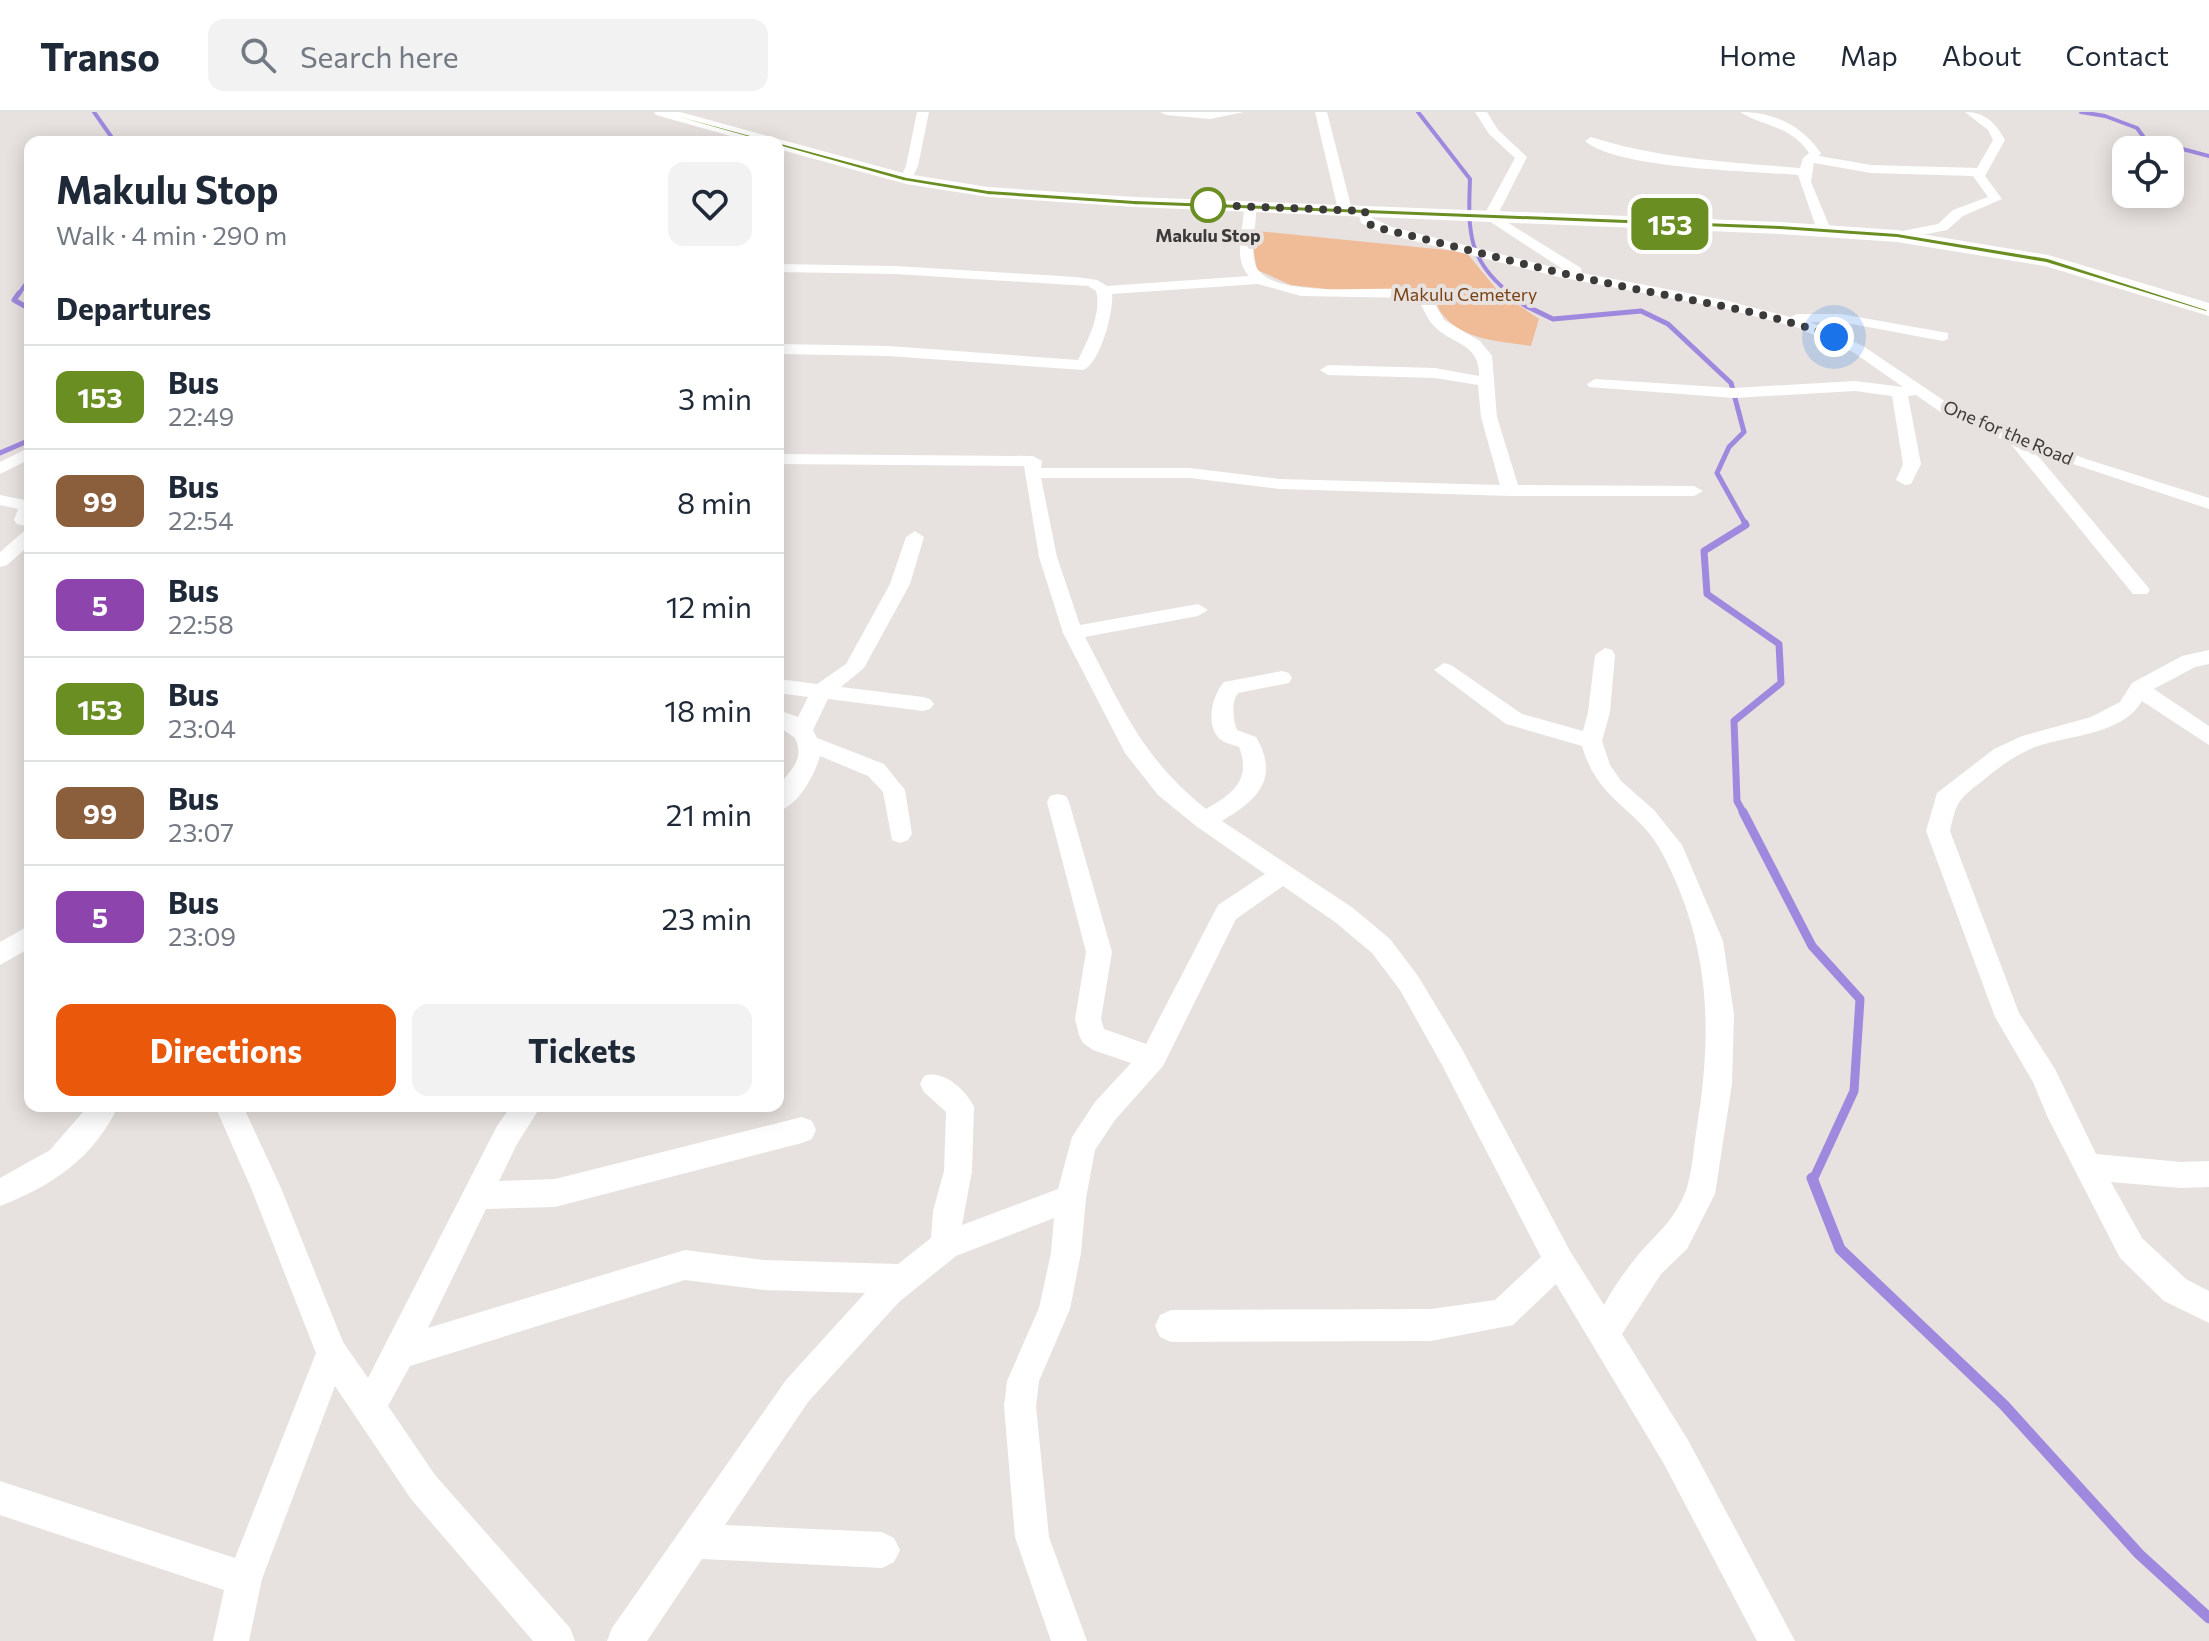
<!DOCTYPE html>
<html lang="en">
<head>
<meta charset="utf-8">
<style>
  :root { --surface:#fff; --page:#f2f2f3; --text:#1f2937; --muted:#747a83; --line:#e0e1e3; --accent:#ea580c }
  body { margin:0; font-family:Commissioner,sans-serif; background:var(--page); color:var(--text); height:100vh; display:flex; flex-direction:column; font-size:30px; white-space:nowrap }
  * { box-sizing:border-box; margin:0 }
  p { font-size:26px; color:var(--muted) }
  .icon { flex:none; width:44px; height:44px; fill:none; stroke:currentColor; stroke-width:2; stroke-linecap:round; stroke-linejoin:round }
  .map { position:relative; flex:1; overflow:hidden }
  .side { position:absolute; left:24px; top:24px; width:760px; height:976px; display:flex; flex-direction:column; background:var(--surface); border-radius:16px; box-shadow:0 4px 20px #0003 }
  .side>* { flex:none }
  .badge { padding:0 16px; border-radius:12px; font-size:28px; line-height:52px }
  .fabs { position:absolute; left:2112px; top:24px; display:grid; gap:16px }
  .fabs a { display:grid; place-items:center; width:72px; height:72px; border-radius:16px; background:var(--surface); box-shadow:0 4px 20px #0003; font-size:40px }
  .you { position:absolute; width:40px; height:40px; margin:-20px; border:6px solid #fff; border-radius:50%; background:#1a73e8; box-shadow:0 0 0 12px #1a73e833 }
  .map>.badge { position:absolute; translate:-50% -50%; box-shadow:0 0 0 4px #fff }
  h2 { padding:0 32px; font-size:30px; line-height:72px }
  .round { display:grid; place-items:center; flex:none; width:84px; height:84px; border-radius:16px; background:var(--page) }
  .head { display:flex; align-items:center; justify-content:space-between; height:136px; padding:0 32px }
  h1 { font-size:38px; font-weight:700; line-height:60px }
  .button { display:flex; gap:16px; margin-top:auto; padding:16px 32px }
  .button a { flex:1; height:92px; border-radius:16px; background:var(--accent); color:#fff; font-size:32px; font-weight:700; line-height:92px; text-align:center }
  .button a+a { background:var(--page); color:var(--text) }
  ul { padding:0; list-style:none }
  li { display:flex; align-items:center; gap:24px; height:104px; padding:0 32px; border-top:2px solid var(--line) }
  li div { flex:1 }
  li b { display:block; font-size:30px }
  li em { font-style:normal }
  li .badge { min-width:88px; font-weight:700; text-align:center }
  header { display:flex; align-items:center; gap:48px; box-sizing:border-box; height:112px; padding:0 40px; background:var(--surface); border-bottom:2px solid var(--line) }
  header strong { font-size:38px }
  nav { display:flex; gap:44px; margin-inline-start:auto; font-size:28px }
  .search { width:560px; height:72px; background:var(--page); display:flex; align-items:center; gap:20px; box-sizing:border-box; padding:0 28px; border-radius:16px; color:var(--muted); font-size:30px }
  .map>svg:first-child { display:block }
  .green { fill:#f0bc98 }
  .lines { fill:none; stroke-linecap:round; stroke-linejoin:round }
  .stream-far4 { stroke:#9f89df; stroke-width:4 }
  .stream-far3 { stroke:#9f89df; stroke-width:5 }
  .stream-far2 { stroke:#9f89df; stroke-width:7 }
  .stream-far1 { stroke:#9f89df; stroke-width:9 }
  .stream { stroke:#9f89df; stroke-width:11 }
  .minor { fill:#fff; fill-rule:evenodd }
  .secondary { fill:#fff; fill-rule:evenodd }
  .line { fill:#6b8e23; stroke:#fff; stroke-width:2 }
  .walk { stroke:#3c3b39; stroke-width:8; stroke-dasharray:0 14.4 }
  .stop-dot { fill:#fff; stroke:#6b8e23; stroke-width:4 }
  .labels { text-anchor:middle; stroke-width:8; stroke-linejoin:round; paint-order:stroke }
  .far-stop-label { font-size:18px; font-weight:bold; fill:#3c3b39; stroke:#e7e2df }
  .far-park-label { font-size:18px; fill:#784215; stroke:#e7e2df }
  .far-street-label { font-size:18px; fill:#3c3b39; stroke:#e7e2df }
</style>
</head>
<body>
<header>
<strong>Transo</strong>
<div class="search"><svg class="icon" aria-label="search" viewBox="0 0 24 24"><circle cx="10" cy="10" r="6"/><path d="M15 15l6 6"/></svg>Search here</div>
<nav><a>Home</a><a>Map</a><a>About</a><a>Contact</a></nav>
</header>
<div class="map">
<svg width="2209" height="1529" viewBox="0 0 2209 1529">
  <rect width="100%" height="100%" fill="#e7e2df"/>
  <!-- green -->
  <path class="green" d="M 1257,119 L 1466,140 L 1498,179 L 1539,207 L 1531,234 C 1501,229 1464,229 1443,203 C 1434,193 1440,187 1426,178 L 1335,178 L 1291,173 L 1257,158 L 1253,135 Z"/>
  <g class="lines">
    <!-- stream-far4 -->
    <g class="stream-far4">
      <path d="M 94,0 L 115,30"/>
      <path d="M 1418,0 L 1470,67 C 1468,119 1467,149 1512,183"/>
      <path d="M 2081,0 L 2105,4 L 2137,16 L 2145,27 L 2209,44"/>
      <path d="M 18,183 L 30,166"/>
    </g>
    <!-- stream-far3 -->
    <g class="stream-far3">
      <path d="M 19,181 L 14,188 L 30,197"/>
      <path d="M 1509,181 L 1526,194 L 1553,207 L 1641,199 L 1668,212 L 1731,271 L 1744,320 L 1729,335 L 1717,361 L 1746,413"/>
      <path d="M 0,341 L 30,328"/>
    </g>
    <!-- stream-far2 -->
    <path class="stream-far2" d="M 1744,702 L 1737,689 L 1734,609 L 1781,571 L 1779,532 L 1707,482 L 1704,439 L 1746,413 L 1745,411"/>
    <!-- stream-far1 -->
    <path class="stream-far1" d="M 1743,700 L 1812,834 L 1860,887 L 1854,979 L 1813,1068"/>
    <!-- stream -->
    <path class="stream" d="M 1812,1066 L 1840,1137 L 2004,1293 L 2139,1442 L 2209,1506"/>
    <!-- minor -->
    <g class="minor">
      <path d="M 917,0 L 929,0 L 918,54 L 910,70 L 906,71 L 900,67 L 906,54 Z"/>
      <path d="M 1160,0 L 1244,0 L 1210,7 L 1166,3 Z"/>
      <path d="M 1315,0 L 1327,0 L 1352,98 L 1350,101 L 1338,98 Z"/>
      <path d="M 1475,0 L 1487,0 L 1498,18 L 1527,45 L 1497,104 L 1581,156 L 1582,161 L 1724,188 L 1790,205 L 1797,202 L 1841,202 L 1948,221 L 1948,227 L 1943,229 L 1841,210 L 1810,210 L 1863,234 L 1961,300 L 2086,347 L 2209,386 L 2209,397 L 2034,339 L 2147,474 L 2150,478 L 2147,482 L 2133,482 L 2009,330 L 1949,306 L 1916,283 L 1908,284 L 1921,352 L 1911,372 L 1905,373 L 1896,368 L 1903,352 L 1892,284 L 1855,279 L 1734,286 L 1589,275 L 1587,272 L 1595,267 L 1734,276 L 1855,269 L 1903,275 L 1853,240 L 1796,215 L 1723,196 L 1559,165 L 1382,121 L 1361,111 L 1358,99 L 1365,95 L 1372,99 L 1372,106 L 1392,115 L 1564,158 L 1483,105 L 1515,46 L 1489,22 Z"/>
      <path d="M 1740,0 C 1774,0 1801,13 1821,41 L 1819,44 L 1871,53 L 1977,56 L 1993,28 L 1988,18 L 1965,0 C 1985,0 1996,11 2005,28 L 1985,64 L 2002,87 L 1963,104 L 1947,118 L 1897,128 L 1892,127 L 1892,121 L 1938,112 L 1953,98 L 1988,85 L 1973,64 L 1871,61 L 1814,51 L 1811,70 L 1831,118 L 1824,122 L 1817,118 L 1798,63 C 1752,59 1617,57 1585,29 L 1591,25 C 1659,47 1729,50 1800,56 L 1803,46 L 1809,41 C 1789,12 1765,16 1740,0 Z"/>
      <path d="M 1250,91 L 1256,95 C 1257,113 1250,134 1255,152 C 1268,191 1389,171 1423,179 L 1431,185 L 1444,208 L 1480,229 L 1492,244 L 1497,305 L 1518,373 L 1694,374 L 1703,379 L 1694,384 L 1511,384 L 1280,377 L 1190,366 L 1041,366 L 1057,445 L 1080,513 L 1198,492 L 1208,498 L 1198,504 L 1085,525 C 1122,595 1142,646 1206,697 C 1232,682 1252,668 1239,635 C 1234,633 1224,631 1220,627 C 1205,613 1212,583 1224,570 L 1282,559 L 1289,561 L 1292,566 L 1289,571 L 1238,581 C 1231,590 1233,608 1237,618 L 1256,625 C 1280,666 1258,688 1222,709 L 1353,796 L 1390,827 L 1418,864 L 1462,937 L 1570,1139 L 1604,1193 C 1613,1176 1626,1158 1638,1143 C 1657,1121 1673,1110 1685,1081 C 1692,1063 1693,1040 1696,1021 C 1713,919 1711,832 1661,739 C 1637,695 1598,690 1582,634 L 1506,612 L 1434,558 L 1444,551 L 1451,553 L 1522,602 L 1583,619 L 1588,600 L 1595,543 L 1605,536 L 1612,538 L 1615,543 L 1610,600 L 1602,629 L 1610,653 L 1621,669 L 1654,698 L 1682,733 L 1723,829 L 1734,902 L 1732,972 L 1715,1082 L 1687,1137 L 1661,1162 L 1622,1222 L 1688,1328 L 1795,1529 L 1757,1529 L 1664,1352 L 1556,1172 L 1513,1213 L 1431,1229 L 1171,1230 L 1160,1225 L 1155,1214 L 1160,1203 L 1171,1198 L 1431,1197 L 1495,1188 L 1541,1145 L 1442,953 L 1400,878 L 1372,841 L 1335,810 L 1283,774 L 1236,807 L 1163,954 L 1115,1008 L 1095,1038 L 1086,1086 L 1081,1141 L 1070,1197 L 1039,1269 L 1036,1294 L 1049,1425 L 1087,1529 L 1051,1529 L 1015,1425 L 1004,1294 L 1007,1269 L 1039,1196 L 1051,1141 L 1054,1106 L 956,1144 L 899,1190 L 808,1290 L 725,1413 L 882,1420 L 894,1426 L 900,1438 L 894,1450 L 882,1456 L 702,1447 L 647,1529 L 607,1529 L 612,1516 L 786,1268 L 865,1181 L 764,1178 L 685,1168 L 410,1254 L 388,1294 L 435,1363 L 570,1516 L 575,1529 L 533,1529 L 411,1387 L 335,1274 L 262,1467 L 249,1529 L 213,1529 L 224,1478 L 0,1403 L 0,1369 L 235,1446 L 316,1241 L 251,1076 L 215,994 L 243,994 L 281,1076 L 343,1230 L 368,1266 L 497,1014 L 511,994 L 541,994 L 517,1032 L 499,1069 L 555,1067 L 802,1005 L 812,1009 L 816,1018 L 812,1027 L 802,1031 L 555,1095 L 486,1097 L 428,1216 L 685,1138 L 764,1148 L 898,1152 L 931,1126 L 933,1099 L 944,1059 L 946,1000 L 924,980 L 920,972 L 924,964 C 943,957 966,978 974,995 L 972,1059 L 962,1113 L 1058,1077 L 1072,1025 L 1095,990 L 1131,951 L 1093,938 L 1083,931 L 1079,923 L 1075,907 L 1086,840 L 1047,690 L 1050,684 L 1058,682 L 1066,684 L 1069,690 L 1112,840 L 1101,907 L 1104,917 L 1146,932 L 1218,793 L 1265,762 L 1196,714 L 1158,683 L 1125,641 L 1063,521 L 1039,445 L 1024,354 L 778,352 L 778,342 L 1033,344 L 1042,349 L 1041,356 L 1190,356 L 1280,367 L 1500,373 L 1481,305 L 1478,273 L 1435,266 L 1328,263 L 1320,258 L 1328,253 L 1435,256 L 1479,264 C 1480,230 1451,233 1433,213 C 1425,205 1424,193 1415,186 L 1301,184 L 1258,172 L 1112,182 C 1114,199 1100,252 1083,258 L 889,244 L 778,242 L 778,232 L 889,234 L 1078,248 C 1088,228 1102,201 1096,179 L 1088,174 L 896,162 L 778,160 L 778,152 L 896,154 L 1076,165 L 1097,168 L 1107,174 L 1249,164 C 1232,146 1244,118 1244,95 Z"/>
      <path d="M 30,335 L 30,347 L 0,362 L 0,350 Z"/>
      <path d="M 0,383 L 30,389 L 30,415 L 17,412 L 14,408 L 18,397 L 0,393 Z"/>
      <path d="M 30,418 L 30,433 L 7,453 L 0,455 L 0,440 L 23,420 Z"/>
      <path d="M 915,419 L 924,425 L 910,472 L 864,556 L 841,575 L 923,585 L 930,587 L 934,592 L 930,597 L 923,599 L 828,587 L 813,618 L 817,626 L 884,652 L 905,678 L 912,722 L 908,728 L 900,731 L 892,728 L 883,680 L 868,664 L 820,644 C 814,664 799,693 778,699 C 778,693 777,685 778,679 C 783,660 807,653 795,626 L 778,614 L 778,598 L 798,605 L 808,585 L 778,581 L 778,567 L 817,572 L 846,552 L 890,472 L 906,425 Z"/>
      <path d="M 2209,538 L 2209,552 L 2195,555 L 2154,577 L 2209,614 L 2209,633 L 2142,589 C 2123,622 2072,623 2038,634 C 2018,641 2002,653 1986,666 C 1960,687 1957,686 1950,719 L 2019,901 L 2055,957 L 2096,1042 L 2181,1050 L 2209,1049 L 2209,1075 L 2181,1076 L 2111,1070 L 2142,1126 L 2186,1167 L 2209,1179 L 2209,1211 L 2164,1189 L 2120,1146 L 2048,1006 L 2033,970 L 1995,905 L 1926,719 L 1937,681 L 1994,637 L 2022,624 L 2091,605 L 2120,590 L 2132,571 L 2182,544 Z"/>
      <path d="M 30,813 L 30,836 L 0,853 L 0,830 Z"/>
      <path d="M 88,994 L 118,994 C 94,1046 52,1074 0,1094 L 0,1066 L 50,1038 Z"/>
    </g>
    <!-- secondary -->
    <path class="secondary" d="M 654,0 L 680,0 L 907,62 L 988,75 L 1134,85 L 1780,110 L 1897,118 L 2048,143 L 2209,191 L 2209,204 L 2045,154 L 1897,130 L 1780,122 L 1134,95 L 988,85 L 906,72 L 778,37 L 778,30 L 752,30 L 656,3 Z"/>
  </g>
  <!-- line -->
  <path class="line" d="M 658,0 L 665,0 L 907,65 L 988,78 L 1134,88 L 1780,113 L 1897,121 L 2048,146 L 2209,198 L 2206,200 L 2046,151 L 1897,126 L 1780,118 L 1134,93 L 988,83 L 903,69 Z"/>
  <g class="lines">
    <!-- walk -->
    <path class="walk" d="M 1208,93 L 1365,99 L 1366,108 L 1372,114 L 1387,118 C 1467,137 1546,159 1626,175 C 1697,190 1766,199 1834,225"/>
  </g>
  <!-- markers -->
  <circle class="stop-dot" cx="1208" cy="93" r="16"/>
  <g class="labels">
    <!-- far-stop labels -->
    <g class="far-stop-label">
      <text x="1208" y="130">Makulu Stop</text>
    </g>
    <!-- far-park labels -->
    <g class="far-park-label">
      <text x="1465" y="189">Makulu Cemetery</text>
    </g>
    <!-- far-street labels -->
    <g class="far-street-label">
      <text transform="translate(2008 321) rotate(23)" y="6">One for the Road</text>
    </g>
  </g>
</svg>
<div class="fabs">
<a><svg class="icon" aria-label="locate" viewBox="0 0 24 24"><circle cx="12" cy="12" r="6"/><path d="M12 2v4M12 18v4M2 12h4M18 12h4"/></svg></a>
</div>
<div class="you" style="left:1834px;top:225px"></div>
<b class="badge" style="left:1670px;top:112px;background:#6b8e23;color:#fff">153</b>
<section class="side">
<div class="head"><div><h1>Makulu Stop</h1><p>Walk · 4 min · 290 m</p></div><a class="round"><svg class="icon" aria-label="heart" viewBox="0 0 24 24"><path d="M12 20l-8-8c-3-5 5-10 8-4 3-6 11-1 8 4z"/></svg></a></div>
<h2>Departures</h2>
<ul>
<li><span class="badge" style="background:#6b8e23;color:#fff">153</span><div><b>Bus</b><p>22:49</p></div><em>3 min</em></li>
<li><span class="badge" style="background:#8b5e3c;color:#fff">99</span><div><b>Bus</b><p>22:54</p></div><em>8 min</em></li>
<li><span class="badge" style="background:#8e44ad;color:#fff">5</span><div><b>Bus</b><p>22:58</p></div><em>12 min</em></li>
<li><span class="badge" style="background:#6b8e23;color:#fff">153</span><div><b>Bus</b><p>23:04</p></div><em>18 min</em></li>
<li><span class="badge" style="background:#8b5e3c;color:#fff">99</span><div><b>Bus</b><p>23:07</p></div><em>21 min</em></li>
<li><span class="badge" style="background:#8e44ad;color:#fff">5</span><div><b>Bus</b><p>23:09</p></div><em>23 min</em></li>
</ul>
<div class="button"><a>Directions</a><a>Tickets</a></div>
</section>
</div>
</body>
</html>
